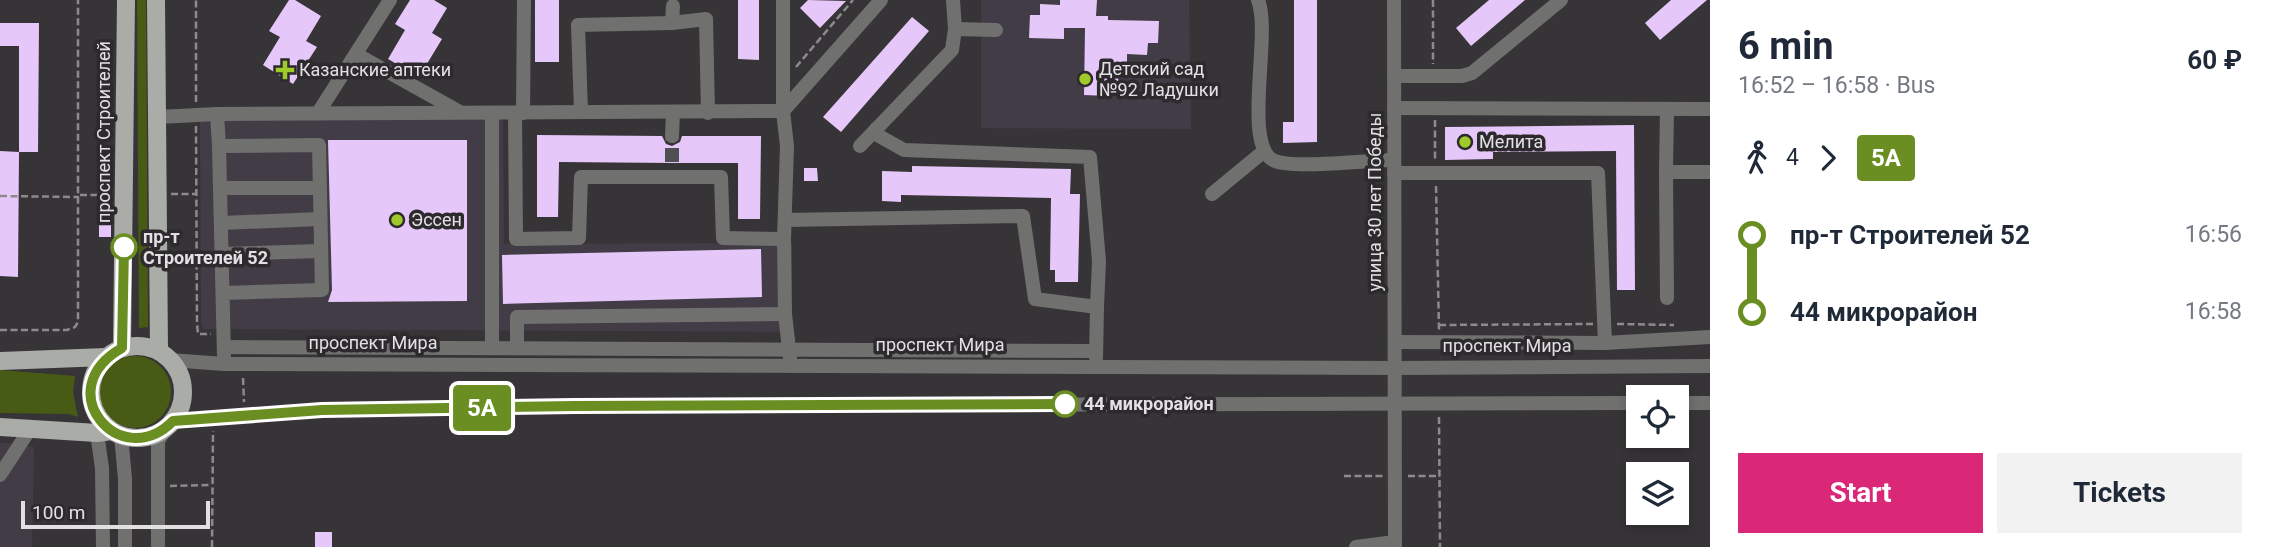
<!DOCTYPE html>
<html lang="en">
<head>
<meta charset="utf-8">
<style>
  :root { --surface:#fff; --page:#f2f2f3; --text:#1f2937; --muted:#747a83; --accent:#db2777 }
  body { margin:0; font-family:Roboto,sans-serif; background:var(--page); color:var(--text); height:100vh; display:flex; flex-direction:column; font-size:26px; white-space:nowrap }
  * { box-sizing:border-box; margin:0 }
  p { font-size:23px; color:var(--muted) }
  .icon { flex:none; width:38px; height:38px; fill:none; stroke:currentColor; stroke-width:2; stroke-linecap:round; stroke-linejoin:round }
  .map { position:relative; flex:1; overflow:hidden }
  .side { display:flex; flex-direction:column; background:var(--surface); width:560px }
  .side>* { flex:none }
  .badge { padding:0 14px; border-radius:5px; font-size:24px; line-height:46px }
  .buttons { position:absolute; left:1626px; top:385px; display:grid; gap:14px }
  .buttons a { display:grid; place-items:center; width:63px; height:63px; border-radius:0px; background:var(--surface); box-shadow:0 4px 10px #0003; font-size:35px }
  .scale { position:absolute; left:21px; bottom:18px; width:189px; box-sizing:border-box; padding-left:7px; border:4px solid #e2e0e3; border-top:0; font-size:19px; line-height:24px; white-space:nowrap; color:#e2e0e3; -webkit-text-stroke:5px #2d2a2e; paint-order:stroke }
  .map>.badge { position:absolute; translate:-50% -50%; box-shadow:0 0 0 4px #fff }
  .legs { display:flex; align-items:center; gap:10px; height:77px; padding:0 28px; font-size:23px }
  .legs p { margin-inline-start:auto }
  .headline { display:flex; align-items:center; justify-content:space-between; height:119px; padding:0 28px }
  h1 { font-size:38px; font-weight:700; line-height:52px }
  .action { display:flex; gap:14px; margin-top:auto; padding:14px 28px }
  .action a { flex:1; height:80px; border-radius:0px; background:var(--accent); color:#fff; font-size:28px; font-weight:700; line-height:80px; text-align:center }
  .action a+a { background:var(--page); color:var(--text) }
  ul { padding:0 28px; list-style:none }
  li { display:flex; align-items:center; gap:24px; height:77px; font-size:26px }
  li i { display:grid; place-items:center; width:10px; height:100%; margin:0 9px; background:currentColor }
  li i::after { content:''; width:18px; height:18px; margin:-9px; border:5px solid; border-radius:50%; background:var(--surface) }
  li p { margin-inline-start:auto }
  li:first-child i { background:linear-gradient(#0000 50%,currentColor 0) }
  li:last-child i { background:linear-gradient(currentColor 50%,#0000 0) }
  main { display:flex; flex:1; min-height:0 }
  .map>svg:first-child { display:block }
  .built { fill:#423c46 }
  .grass { fill:#485b14 }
  .building { fill:#e6c7f9 }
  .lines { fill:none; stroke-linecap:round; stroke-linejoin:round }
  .minor-tunnel { stroke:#514e52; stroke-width:14; stroke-dasharray:14 7; stroke-linecap:butt }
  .path { stroke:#8c8a8d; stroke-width:2.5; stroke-dasharray:7 3.5; stroke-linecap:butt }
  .minor { stroke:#70716f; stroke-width:14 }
  .major { stroke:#aaaca7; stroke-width:18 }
  .line-1-casing { stroke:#fff; stroke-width:16 }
  .line-1 { stroke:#6b8e23; stroke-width:10 }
  .poi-dot { fill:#a0c92b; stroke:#2d2a2e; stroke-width:2.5 }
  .stop-1-dot { fill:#fff; stroke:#6b8e23; stroke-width:3.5 }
  .labels { text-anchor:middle; stroke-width:7; stroke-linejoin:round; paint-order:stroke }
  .poi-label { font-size:18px; fill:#e2e0e3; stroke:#2d2a2e; text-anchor:start }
  .street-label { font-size:18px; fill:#e2e0e3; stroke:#2d2a2e }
  .stop-label { font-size:18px; font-weight:bold; fill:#e2e0e3; stroke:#2d2a2e; text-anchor:start }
</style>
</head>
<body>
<main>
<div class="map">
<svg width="1710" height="547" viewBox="0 0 1710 547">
  <rect width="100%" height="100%" fill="#373438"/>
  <!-- built -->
  <g class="built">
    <path d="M 981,0 L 1189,0 L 1191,129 L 981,128 Z"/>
    <path d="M 200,117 L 503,117 L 504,244 L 792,243 L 792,332 L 204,329 L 201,324 Z"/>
    <path d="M 0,442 L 34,447 L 32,547 L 0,547 Z"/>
  </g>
  <!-- grass -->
  <g class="grass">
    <path d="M 137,0 L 146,0 L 148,327 L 139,328 Z"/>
    <circle cx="135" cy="392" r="36"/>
    <path d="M 0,370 L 75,376 L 73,392 L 78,417 L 69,414 L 0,413 Z"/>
  </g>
  <!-- building -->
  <g class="building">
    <path d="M 289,0 L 295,0 L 321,16 L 306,41 L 317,47 L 293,84 L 263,65 L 280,37 L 269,31 Z"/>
    <path d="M 410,0 L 434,0 L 447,8 L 432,33 L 442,39 L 419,77 L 388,59 L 405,30 L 395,24 Z"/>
    <rect x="535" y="0" width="24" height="62"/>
    <path d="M 738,0 L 759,0 L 759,60 L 738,59 Z"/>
    <path d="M 808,0 L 846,1 L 820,28 L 800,8 Z"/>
    <path d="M 1060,0 L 1097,0 L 1096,16 L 1108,16 L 1108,20 L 1159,21 L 1158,43 L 1148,43 L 1147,55 L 1127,54 L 1127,63 L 1119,63 L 1118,84 L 1107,84 L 1107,96 L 1084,95 L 1085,28 L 1064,28 L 1064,39 L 1029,38 L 1030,15 L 1040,15 L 1040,4 L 1060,5 Z"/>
    <path d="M 1294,0 L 1317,0 L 1317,142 L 1283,143 L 1283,122 L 1294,122 Z"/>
    <path d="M 1489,0 L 1525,0 L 1471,46 L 1456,28 Z"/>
    <path d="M 1671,0 L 1707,0 L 1660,40 L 1645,23 Z"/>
    <path d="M 912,17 L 929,31 L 841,132 L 823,117 Z"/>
    <path d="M 0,23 L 39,23 L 38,152 L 19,152 L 19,46 L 0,46 Z"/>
    <path d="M 1634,125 L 1635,290 L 1617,290 L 1616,151 L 1493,152 L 1493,159 L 1445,160 L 1445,127 Z"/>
    <path d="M 537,135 L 662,136 L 666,144 L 672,146 L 680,142 L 682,136 L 761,136 L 760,219 L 738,219 L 738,163 L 672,163 L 559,162 L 558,217 L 537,217 Z"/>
    <path d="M 328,140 L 467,140 L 467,301 L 328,302 L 332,290 Z"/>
    <path d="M 0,151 L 19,152 L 18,277 L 0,276 Z"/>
    <path d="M 912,166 L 1071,169 L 1070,194 L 1080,194 L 1078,282 L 1055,282 L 1055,270 L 1050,270 L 1051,198 L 901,195 L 901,202 L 882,201 L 882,171 L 912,172 Z"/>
    <path d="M 804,168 L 817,168 L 818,181 L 804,181 Z"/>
    <rect x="99" y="204" width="12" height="33"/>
    <path d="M 761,249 L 762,297 L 503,304 L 502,255 Z"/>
    <rect x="315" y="532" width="17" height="15"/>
  </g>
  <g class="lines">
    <!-- minor-tunnel -->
    <path class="minor-tunnel" d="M 672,162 L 672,136"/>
    <!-- path -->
    <g class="path">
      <path d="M 1433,0 L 1433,64"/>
      <path d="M 796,67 L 853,0"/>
      <path d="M 196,102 L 196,0"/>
      <path d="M 1435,120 L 1435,159"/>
      <path d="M 196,126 L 197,324 L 198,334 L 211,334"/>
      <path d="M 1436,186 L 1439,330"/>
      <path d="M 171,194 L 196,194"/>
      <path d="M 80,195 L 109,195"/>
      <path d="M 0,196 L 79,197"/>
      <path d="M 1617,324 L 1674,325"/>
      <path d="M 1439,325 L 1593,324"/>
      <path d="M 0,330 L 67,330 L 75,327 L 78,322 L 78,0"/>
      <path d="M 243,378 L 244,402"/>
      <path d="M 1439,417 L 1440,547"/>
      <path d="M 1344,476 L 1384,476"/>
      <path d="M 1408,476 L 1440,476"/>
      <path d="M 170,486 L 212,485"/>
      <path d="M 212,547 L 213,431"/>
    </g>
    <!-- minor -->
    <g class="minor">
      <path d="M 783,0 L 783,111 L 787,146 L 784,239 L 785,314 L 790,358"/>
      <path d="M 1258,0 C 1272,34 1241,148 1275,161 C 1296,169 1368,160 1394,160"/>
      <path d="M 1394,0 L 1395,547"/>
      <path d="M 672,23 L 673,6"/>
      <path d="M 955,29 L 996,30"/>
      <path d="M 356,54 L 460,112"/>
      <path d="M 1394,76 L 1462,76 L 1472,73 L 1561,0"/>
      <path d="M 1394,108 L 1710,109"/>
      <path d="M 1667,109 L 1666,172 L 1710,172"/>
      <path d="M 581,112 L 578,25 L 672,23 L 706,19 L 708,113"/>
      <path d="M 318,113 L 390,0"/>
      <path d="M 515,113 L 516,239 L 579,238 L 581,177 L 721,177 L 723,238 L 784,239"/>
      <path d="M 523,113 L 524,0"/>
      <path d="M 217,114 L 219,146"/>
      <path d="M 158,117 L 217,114 L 783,111 L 881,0"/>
      <path d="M 672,136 L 673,112"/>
      <path d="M 860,146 L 952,50 L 955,29 L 953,0"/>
      <path d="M 1666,172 L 1667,298"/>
      <path d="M 1394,173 L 1598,173 L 1605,343"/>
      <path d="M 220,188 L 319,188"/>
      <path d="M 1212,194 L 1263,152"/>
      <path d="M 785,220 L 1023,216 L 1035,299 L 1097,307 L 1099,261 L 1090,157 L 904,150 L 879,136 L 876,129"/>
      <path d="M 221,223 L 320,219"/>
      <path d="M 222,254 L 321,251"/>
      <path d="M 223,293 L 322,290 L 319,145 L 219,146 L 224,356"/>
      <path d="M 1395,342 L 1605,343 L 1710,337"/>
      <path d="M 224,347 L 1096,351"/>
      <path d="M 492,348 L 492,113"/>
      <path d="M 517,348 L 517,317 L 785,314"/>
      <path d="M 1096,358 L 1097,307"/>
      <path d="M 170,360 L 224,364 L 1395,368 L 1710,366"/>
      <path d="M 1676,403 L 1710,403"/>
      <path d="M 173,421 L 322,410 L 575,406 L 1638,403"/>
      <path d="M 97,433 L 102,468 L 103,547"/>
      <path d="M 121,435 L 125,479 L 125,547"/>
      <path d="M 0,475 L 30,429"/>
      <path d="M 158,547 L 158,441 L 166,428"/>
      <path d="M 1356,547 L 1395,542"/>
    </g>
    <!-- major -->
    <g class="major">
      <path d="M 156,0 L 159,351"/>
      <circle cx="137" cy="392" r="46"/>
      <path d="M 122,348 L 126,0"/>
      <path d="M 0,361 L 106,357"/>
      <path d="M 0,427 L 97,433 L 111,431"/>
    </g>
  </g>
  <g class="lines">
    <defs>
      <path id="line-1" d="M 124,247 L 122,348 C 48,390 121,474 173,421 L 322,410 L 575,406 L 1065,404"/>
    </defs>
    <!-- line-1 casing -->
    <use href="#line-1" class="line-1-casing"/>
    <!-- line-1 -->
    <use href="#line-1" class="line-1"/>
  </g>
  <!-- markers -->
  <g class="poi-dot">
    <path d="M281.5 59.5h7v7h7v7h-7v7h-7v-7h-7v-7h7z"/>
    <circle cx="1085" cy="79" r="7"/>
    <circle cx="1465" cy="142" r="7"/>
    <circle cx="397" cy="220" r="7"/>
  </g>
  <g class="stop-1-dot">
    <circle cx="124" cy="247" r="12"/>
    <circle cx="1065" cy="404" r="12"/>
  </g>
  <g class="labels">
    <!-- poi labels -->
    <g class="poi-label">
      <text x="1099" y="75">Детский сад<tspan x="1099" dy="21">№92 Ладушки</tspan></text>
      <text x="299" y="76">Казанские аптеки</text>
      <text x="1479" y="148">Мелита</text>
      <text x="411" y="226">Эссен</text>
    </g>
    <!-- street labels -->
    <g class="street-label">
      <text transform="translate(104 132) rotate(-90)" y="6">проспект Строителей</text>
      <text transform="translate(1375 202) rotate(-90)" y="6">улица 30 лет Победы</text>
      <text x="373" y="349">проспект Мира</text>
      <text x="940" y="351">проспект Мира</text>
      <text x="1507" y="352">проспект Мира</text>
    </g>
    <!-- stop labels -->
    <g class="stop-label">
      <text x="143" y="243">пр-т<tspan x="143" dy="21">Строителей 52</tspan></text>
      <text x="1084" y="410">44 микрорайон</text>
    </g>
  </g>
</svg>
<div class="buttons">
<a><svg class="icon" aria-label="locate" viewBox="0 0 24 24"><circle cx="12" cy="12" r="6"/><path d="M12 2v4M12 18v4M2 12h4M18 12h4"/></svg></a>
<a><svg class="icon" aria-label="layers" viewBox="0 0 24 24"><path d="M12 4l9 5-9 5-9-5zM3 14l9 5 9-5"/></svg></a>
</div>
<div class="scale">100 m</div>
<b class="badge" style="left:482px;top:408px;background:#6b8e23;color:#fff">5А</b>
</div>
<section class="side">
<div class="headline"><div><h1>6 min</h1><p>16:52 – 16:58 · Bus</p></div><b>60 ₽</b></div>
<div class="legs"><svg class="icon" aria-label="walk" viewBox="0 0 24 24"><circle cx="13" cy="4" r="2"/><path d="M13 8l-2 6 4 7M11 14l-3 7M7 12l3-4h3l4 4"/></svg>4<svg class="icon" aria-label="forward" viewBox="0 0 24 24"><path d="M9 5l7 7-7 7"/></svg><b class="badge" style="background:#6b8e23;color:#fff">5А</b></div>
<ul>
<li><i style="color:#6b8e23"></i><b>пр-т Строителей 52</b><p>16:56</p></li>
<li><i style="color:#6b8e23"></i><b>44 микрорайон</b><p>16:58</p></li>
</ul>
<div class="action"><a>Start</a><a>Tickets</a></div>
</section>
</main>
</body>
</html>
